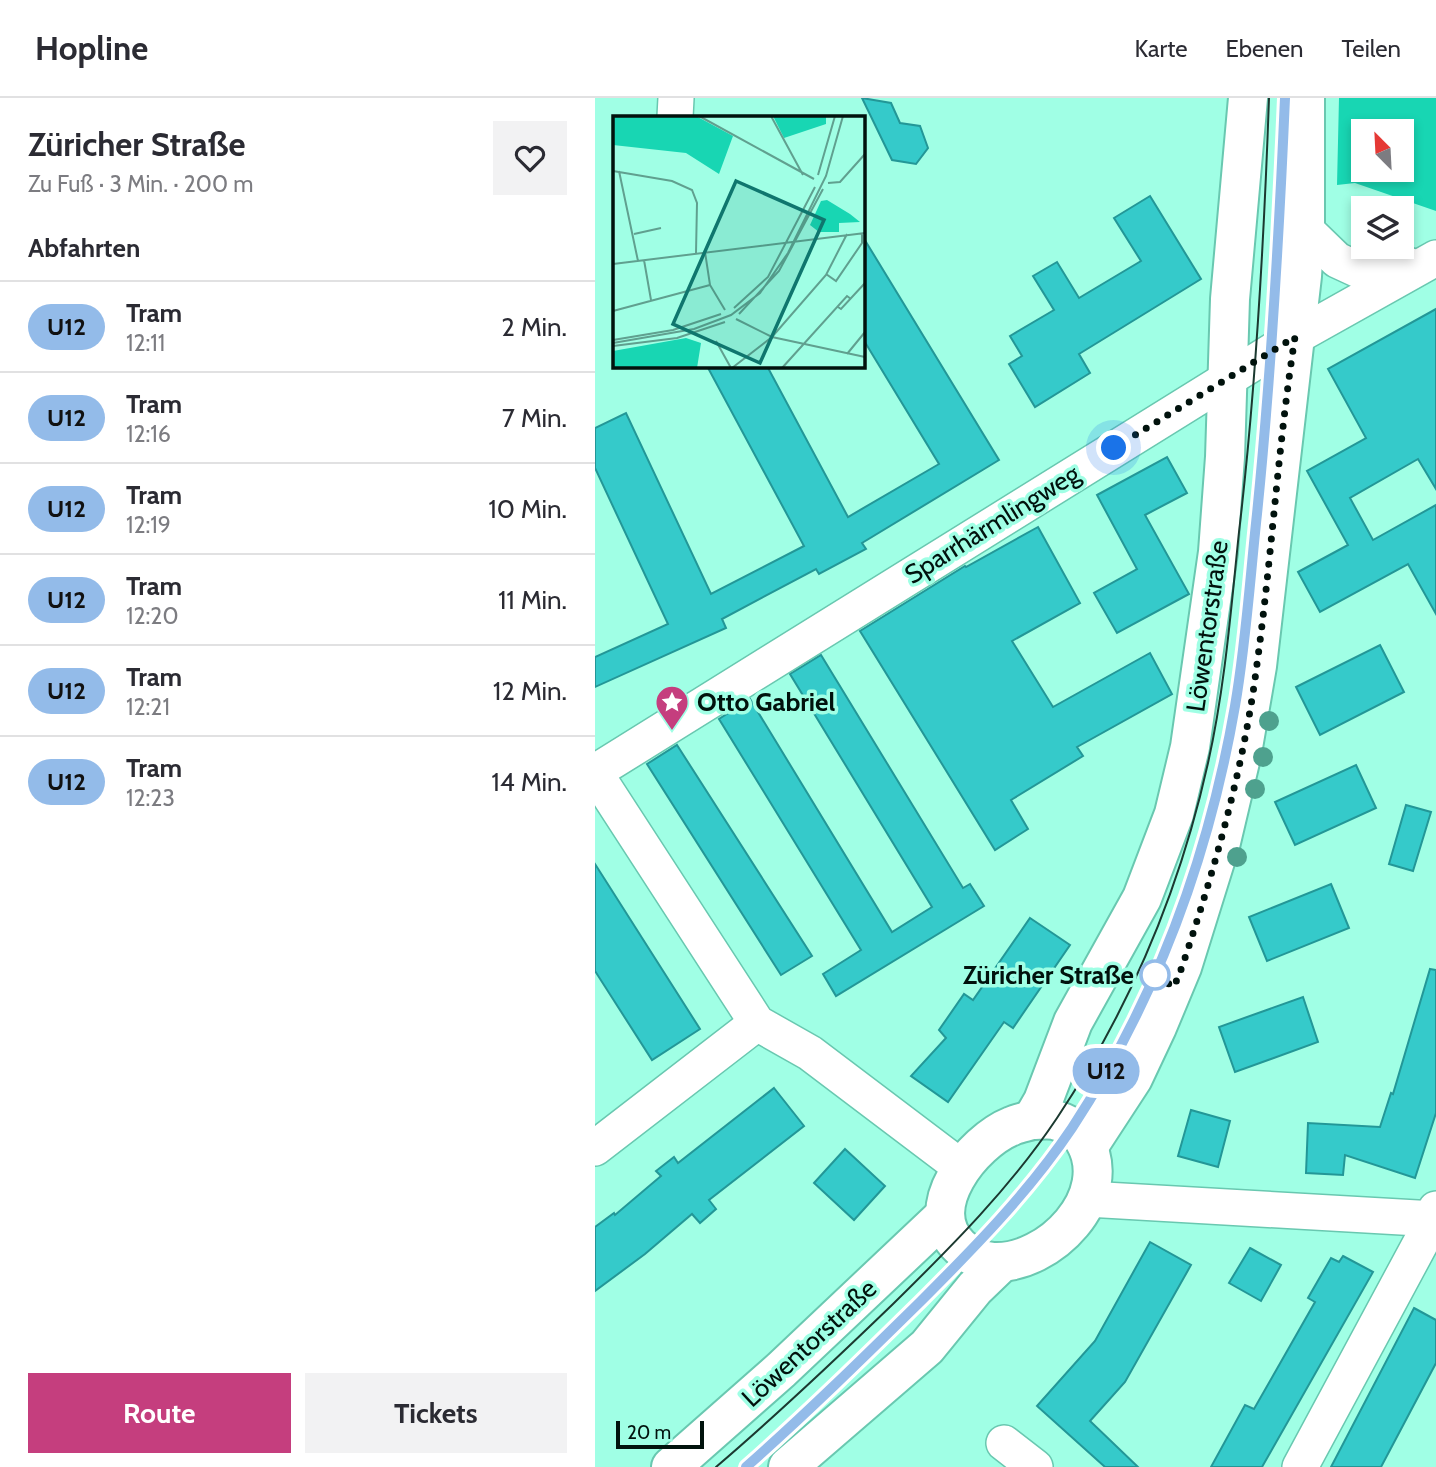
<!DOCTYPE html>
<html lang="de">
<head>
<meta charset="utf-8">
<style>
  :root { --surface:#fff; --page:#f2f2f3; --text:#2b2b33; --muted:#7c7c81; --line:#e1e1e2; --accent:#c53e7e }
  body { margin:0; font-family:Cabin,sans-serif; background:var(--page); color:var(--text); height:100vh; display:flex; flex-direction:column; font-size:26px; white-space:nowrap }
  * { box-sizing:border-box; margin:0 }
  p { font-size:23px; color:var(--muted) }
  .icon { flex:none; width:38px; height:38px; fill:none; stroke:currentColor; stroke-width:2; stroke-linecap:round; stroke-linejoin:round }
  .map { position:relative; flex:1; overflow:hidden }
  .panel { display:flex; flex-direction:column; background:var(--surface); width:595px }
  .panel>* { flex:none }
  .badge { padding:0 14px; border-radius:23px; font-size:24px; line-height:46px }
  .needle { width:46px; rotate:336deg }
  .controls { position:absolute; left:756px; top:21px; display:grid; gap:14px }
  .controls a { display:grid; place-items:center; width:63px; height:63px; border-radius:0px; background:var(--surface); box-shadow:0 4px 10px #0003; font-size:35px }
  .scale { position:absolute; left:21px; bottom:18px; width:88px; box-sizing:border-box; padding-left:7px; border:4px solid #01120d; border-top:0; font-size:19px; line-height:24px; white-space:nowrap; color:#01120d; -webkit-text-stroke:5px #a0ffe5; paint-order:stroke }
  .you { position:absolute; width:35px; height:35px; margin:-18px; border:5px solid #fff; border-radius:50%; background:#1a73e8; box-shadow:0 0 0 10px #1a73e833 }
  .map>.badge { position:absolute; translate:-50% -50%; box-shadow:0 0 0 4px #fff }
  h2 { padding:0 28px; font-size:26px; line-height:63px }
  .round { display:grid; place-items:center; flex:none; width:74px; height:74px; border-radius:0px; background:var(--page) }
  .headline { display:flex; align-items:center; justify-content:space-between; height:119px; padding:0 28px }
  h1 { font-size:33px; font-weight:700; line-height:52px }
  .button { display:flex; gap:14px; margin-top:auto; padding:14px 28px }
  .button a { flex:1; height:80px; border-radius:0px; background:var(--accent); color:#fff; font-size:28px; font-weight:700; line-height:80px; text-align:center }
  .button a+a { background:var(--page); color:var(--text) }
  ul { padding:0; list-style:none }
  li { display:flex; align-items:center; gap:21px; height:91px; padding:0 28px; border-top:2px solid var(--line) }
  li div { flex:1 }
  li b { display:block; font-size:26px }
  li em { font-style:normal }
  li .badge { min-width:77px; font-weight:700; text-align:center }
  header { display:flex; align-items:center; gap:42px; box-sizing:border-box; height:98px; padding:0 35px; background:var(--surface); border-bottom:2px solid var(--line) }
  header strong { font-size:33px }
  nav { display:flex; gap:38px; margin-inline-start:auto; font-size:24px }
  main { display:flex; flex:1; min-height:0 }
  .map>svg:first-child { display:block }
  .green { fill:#18d6b3; fill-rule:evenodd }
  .building { fill:#35caca; stroke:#239797; stroke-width:2 }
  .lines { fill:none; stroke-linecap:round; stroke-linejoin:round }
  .minor-casing { stroke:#69c8b0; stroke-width:38 }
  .major-casing { stroke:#69c8b0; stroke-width:42 }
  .minor { stroke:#fff; stroke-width:35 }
  .major { stroke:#fff; stroke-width:38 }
  .tram { stroke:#1b3930; stroke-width:2 }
  .tree { fill:#4ea18e }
  .line-casing { stroke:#fff; stroke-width:16 }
  .line { stroke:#93bbe9; stroke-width:10 }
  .walk { stroke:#01120d; stroke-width:7; stroke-dasharray:0 12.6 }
  .stop-dot { fill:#fff; stroke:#93bbe9; stroke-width:3.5 }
  .labels { text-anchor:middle; stroke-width:7; stroke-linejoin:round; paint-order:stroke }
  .street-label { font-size:26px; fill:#01120d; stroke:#a0ffe5 }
  .poi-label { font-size:26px; font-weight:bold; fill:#01120d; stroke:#a0ffe5; text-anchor:start }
  .stop-label { font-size:26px; font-weight:bold; fill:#01120d; stroke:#a0ffe5; text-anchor:end }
  .inset-road { fill:none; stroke:#60a08f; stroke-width:2 }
  .view { fill:#0f766e; fill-opacity:0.15; stroke:#0f766e; stroke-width:3.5 }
  .inset-edge { fill:none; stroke:#01120d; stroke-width:3.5 }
</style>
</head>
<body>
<header>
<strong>Hopline</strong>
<nav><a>Karte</a><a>Ebenen</a><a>Teilen</a></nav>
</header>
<main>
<section class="panel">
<div class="headline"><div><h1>Züricher Straße</h1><p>Zu Fuß · 3 Min. · 200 m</p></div><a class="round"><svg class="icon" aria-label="heart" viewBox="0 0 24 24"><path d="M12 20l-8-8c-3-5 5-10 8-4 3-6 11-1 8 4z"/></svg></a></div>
<h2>Abfahrten</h2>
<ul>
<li><span class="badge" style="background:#93bbe9;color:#111">U12</span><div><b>Tram</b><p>12:11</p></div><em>2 Min.</em></li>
<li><span class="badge" style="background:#93bbe9;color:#111">U12</span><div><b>Tram</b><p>12:16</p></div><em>7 Min.</em></li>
<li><span class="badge" style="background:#93bbe9;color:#111">U12</span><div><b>Tram</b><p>12:19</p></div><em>10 Min.</em></li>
<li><span class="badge" style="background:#93bbe9;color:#111">U12</span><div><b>Tram</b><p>12:20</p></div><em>11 Min.</em></li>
<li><span class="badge" style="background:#93bbe9;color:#111">U12</span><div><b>Tram</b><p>12:21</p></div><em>12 Min.</em></li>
<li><span class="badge" style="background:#93bbe9;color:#111">U12</span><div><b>Tram</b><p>12:23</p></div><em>14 Min.</em></li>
</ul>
<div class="button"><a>Route</a><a>Tickets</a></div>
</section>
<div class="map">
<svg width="841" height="1369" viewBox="0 0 841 1369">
  <rect width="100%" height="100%" fill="#a0ffe5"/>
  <!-- green -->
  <path class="green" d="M 744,0 L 841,0 L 841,113 L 760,85 L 742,87 ZM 807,33 L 807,72 L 768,72 L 768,33 Z"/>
  <!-- building -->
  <g class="building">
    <path d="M 267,0 L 296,5 L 305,25 L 325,28 L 333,50 L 321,66 L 297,62 Z"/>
    <path d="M 555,98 L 606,181 L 484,256 L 495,275 L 440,309 L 414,266 L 427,258 L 415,238 L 459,212 L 438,178 L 462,164 L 484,200 L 546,163 L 519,120 Z"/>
    <path d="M 268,139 L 404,362 L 267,445 L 271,451 L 224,476 L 221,471 L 127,521 L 131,530 L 0,589 L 0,559 L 73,526 L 0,370 L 0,330 L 31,315 L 116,496 L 209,448 L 112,268 L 172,268 L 253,419 L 344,366 L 268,241 Z"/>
    <path d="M 841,211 L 841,391 L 823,361 L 755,400 L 778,442 L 841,407 L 841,516 L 813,466 L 725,514 L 703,474 L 753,447 L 712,373 L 771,340 L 733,271 Z"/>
    <path d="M 572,359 L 592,395 L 550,417 L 594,496 L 522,535 L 499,495 L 542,471 L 502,397 Z"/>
    <path d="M 443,429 L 485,505 L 417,543 L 458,609 L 555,555 L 577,596 L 482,649 L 488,658 L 416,702 L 433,731 L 400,752 L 265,533 L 370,468 L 371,469 Z"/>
    <path d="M 785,547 L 809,594 L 725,637 L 701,589 Z"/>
    <path d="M 226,557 L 368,790 L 375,786 L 389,808 L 241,898 L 228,876 L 266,852 L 124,621 L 155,601 L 297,834 L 337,809 L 195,576 Z"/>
    <path d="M 82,647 L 217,858 L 186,877 L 52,666 Z"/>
    <path d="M 761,667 L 781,710 L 700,747 L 680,704 Z"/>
    <path d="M 811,707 L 836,714 L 818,773 L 794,766 Z"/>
    <path d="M 0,766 L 105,931 L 57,962 L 0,873 Z"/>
    <path d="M 736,786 L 754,830 L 672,863 L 654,819 Z"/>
    <path d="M 435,820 L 475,847 L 418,930 L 409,924 L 353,1004 L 316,978 L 351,940 L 344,932 L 369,896 L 378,902 Z"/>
    <path d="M 835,871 L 841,872 L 841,1015 L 820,1080 L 750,1057 L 748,1077 L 711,1075 L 713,1025 L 785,1029 L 796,995 L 798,996 Z"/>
    <path d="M 708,899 L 723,944 L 640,974 L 624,929 Z"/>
    <path d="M 179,990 L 209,1028 L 114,1102 L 121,1111 L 105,1125 L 97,1116 L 50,1156 L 0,1193 L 0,1129 L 19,1115 L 20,1117 L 66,1078 L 61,1073 L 79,1059 L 83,1065 Z"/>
    <path d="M 596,1012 L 635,1023 L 623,1069 L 583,1058 Z"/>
    <path d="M 250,1051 L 290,1088 L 259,1122 L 219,1085 Z"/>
    <path d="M 555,1144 L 596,1167 L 530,1284 L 495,1323 L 543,1369 L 510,1369 L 442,1308 L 500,1243 Z"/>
    <path d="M 655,1150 L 686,1167 L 666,1203 L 634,1185 Z"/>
    <path d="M 748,1158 L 778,1174 L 667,1369 L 616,1369 L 650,1307 L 659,1311 L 720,1204 L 713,1200 L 736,1160 L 744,1164 Z"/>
    <path d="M 819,1210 L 841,1222 L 841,1265 L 786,1369 L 736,1369 Z"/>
  </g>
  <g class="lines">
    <defs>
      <g id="minor">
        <path d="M 80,19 L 81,0"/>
        <path d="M 710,131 L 742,162 L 768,174 L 813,167"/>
        <path d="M 0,674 L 700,239 L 841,160"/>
        <path d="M 0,675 L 162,925 L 215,955 L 367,1070"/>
        <path d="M 0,1050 L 162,925"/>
        <path d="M 492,1101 L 841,1121"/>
        <path d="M 409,1345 L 440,1369"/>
        <path d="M 705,1369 L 838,1122 L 841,1111"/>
      </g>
      <g id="major">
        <path d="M 437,1022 L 448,1003 L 478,924 L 547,800 L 579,716 L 595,649 L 623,454 L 630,359 L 635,201 L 653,0"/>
        <path d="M 437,1022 C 444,1022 452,1021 459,1022 C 470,1024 483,1032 489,1042 C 522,1098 454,1167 398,1164 C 385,1163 375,1158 365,1149 C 324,1111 377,1044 417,1028 C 423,1025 431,1024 437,1022 Z"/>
        <path d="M 493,1049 L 538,980 L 562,929 L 587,869 L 626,744 L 647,655 L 662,568 L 707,178 L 710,131 L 710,0"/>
        <path d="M 76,1369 L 186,1272 L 349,1118"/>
        <path d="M 193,1369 L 332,1249 L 380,1190 L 407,1164"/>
      </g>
    </defs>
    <!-- minor casing -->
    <use href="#minor" class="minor-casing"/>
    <!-- major casing -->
    <use href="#major" class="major-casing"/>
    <!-- minor -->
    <use href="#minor" class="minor"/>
    <!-- major -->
    <use href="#major" class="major"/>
    <!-- tram -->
    <g class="tram">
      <path d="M 121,1369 C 182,1317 240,1262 298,1206 C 357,1148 416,1089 462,1020 C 534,912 585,791 613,665 C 630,589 636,511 644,434 C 661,290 669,145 674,0"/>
      <path d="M 151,1369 C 209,1318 264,1264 319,1210 C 376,1153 433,1097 477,1030 C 561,903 614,758 640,608 C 651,545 655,480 662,416 C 676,278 685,139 690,0"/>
    </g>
  </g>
  <!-- trees -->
  <g class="tree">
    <circle cx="674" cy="623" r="10"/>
    <circle cx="668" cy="659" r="10"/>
    <circle cx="660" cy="691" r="10"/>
    <circle cx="642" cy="759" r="10"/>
  </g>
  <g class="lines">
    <defs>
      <path id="line" d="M 151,1369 C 211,1316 268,1260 325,1204 C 379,1150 434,1094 477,1030 C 561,902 614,758 640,608 C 651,545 655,480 662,416 C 676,278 684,139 690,0"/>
    </defs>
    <!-- line casing -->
    <use href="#line" class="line-casing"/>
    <!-- line -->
    <use href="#line" class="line"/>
    <!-- walk -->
    <path class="walk" d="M 519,350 L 700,239 C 683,347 677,457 662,566 C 649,669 620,770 587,869 L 579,889 L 560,877"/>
  </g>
  <!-- icons -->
  <defs>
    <symbol id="sight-pin" viewBox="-11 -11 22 30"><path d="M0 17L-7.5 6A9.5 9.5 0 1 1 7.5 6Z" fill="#c53e7e" stroke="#a0ffe5"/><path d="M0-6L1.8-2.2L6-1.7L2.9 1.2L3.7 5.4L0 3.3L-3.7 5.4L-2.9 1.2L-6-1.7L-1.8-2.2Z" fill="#fff"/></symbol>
  </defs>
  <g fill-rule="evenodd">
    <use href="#sight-pin" x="58" y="585" width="38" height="52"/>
  </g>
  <!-- markers -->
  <circle class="stop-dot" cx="560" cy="877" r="14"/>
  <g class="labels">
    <!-- street labels -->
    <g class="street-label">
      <text transform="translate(397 426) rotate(-32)" y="9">Sparrhärmlingweg</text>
      <text transform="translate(612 528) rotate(-82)" y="9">Löwentorstraße</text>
      <text transform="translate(214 1245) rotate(-43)" y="9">Löwentorstraße</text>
    </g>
    <!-- poi labels -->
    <g class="poi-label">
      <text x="102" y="613">Otto Gabriel</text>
    </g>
    <!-- stop labels -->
    <g class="stop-label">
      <text x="539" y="886">Züricher Straße</text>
    </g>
  </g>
  <!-- overview -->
  <g transform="translate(18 18)">
    <rect width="252" height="252" fill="#a0ffe5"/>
    <path d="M 0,0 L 83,0 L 120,20 L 106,58 L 73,37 L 0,29 ZM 160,0 L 213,0 L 213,8 L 171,22 ZM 214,84 L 237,98 L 247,106 L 226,107 L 226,116 L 206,116 L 197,109 L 208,85 ZM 73,222 L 88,227 L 84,252 L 0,252 L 0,235 Z" fill="#18d6b3"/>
    <path class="inset-road" d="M 86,0 L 201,63M 158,0 L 190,59M 0,55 L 59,65 L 79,74 L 84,87 L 83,137M 6,55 L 25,145M 205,59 L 222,0M 215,67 L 227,66 L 252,38M 21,118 L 48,112M 92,136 L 97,169 L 112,194M 31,144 L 38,184M 0,148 L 252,117M 213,158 L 223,165 L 249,127 L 249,117M 225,191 L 228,193 L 252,167M 121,192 L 155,161 L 202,71M 0,195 L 97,169M 126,198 L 166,155 L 210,73M 123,203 L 159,221 L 252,241M 0,224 L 60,214 L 108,198M 103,225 L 118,252M 0,227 L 81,213 L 118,199 L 147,177 L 175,137 L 213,60 L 230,0M 0,230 L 64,222 L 112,206M 234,238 L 252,216M 119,252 L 159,221 L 213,159 L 234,118M 169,252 L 234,180 L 238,183"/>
    <path class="view" d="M 123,65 L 211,104 L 147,247 L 60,208 Z"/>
    <rect width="252" height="252" class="inset-edge"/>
  </g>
</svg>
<div class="controls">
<a><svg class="needle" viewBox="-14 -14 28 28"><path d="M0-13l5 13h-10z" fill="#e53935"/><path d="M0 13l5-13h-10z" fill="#7c7c81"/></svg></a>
<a><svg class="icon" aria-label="layers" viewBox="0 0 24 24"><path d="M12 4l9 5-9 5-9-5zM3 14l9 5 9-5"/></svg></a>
</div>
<div class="scale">20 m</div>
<div class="you" style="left:519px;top:350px"></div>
<b class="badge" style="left:511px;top:973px;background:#93bbe9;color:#111">U12</b>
</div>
</main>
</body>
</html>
